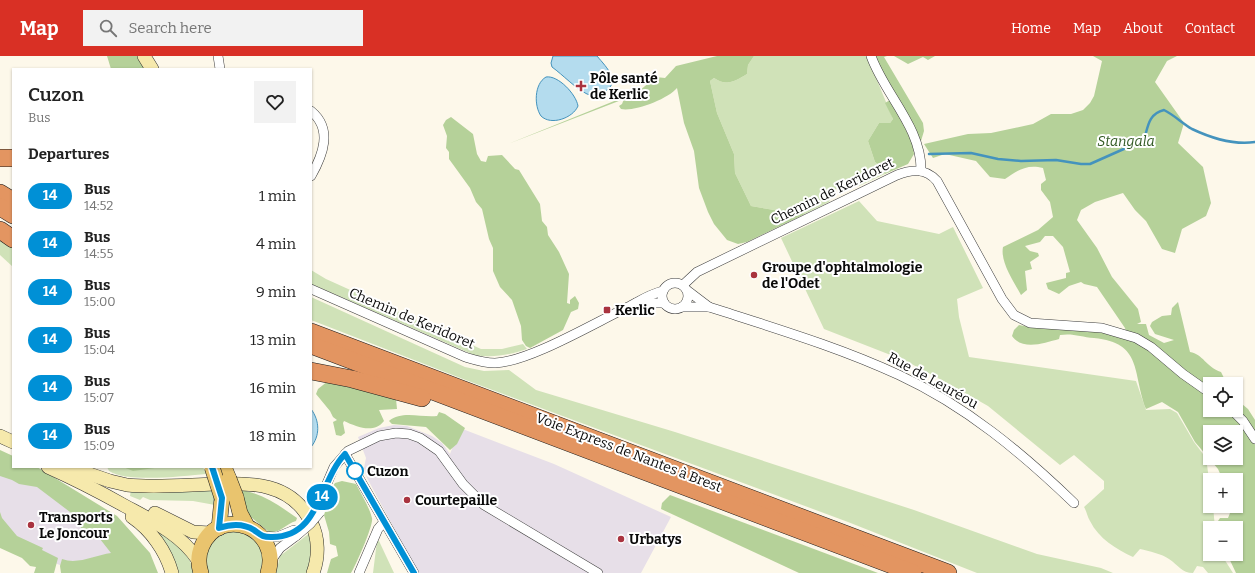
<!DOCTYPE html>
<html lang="en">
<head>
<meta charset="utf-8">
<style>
  :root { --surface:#fff; --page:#f2f2f2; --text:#222; --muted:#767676; --accent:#d93025 }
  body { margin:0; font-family:Bitter,serif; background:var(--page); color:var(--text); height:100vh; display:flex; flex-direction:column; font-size:15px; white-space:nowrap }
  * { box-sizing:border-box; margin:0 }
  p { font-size:13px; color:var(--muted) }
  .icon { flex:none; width:22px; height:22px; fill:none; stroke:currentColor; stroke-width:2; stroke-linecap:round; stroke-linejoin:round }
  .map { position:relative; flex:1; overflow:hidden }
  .sheet { position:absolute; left:12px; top:12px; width:300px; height:400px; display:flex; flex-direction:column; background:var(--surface); border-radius:0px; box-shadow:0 1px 3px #0004 }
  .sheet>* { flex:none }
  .badge { padding:0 8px; border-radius:13px; font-size:14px; line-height:26px }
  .controls { position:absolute; left:1203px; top:321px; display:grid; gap:8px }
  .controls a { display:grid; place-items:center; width:40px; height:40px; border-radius:0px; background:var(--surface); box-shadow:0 1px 3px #0004; font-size:20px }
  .map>.badge { position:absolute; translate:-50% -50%; box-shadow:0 0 0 2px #fff }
  h2 { padding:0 16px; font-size:15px; line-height:36px }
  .round { display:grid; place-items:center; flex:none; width:42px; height:42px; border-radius:0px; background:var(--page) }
  .summary { display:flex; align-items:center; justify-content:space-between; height:68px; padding:0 16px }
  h1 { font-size:19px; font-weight:600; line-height:30px }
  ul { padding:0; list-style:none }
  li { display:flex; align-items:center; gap:12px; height:48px; padding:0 16px }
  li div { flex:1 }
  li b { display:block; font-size:15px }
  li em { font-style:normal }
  li .badge { min-width:44px; font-weight:700; text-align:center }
  header { display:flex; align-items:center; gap:24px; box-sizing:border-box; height:56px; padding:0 20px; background:var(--accent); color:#fff }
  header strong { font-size:19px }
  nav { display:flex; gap:22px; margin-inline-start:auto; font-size:14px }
  .search { width:280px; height:36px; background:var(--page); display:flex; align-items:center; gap:10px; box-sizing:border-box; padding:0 14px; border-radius:0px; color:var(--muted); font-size:15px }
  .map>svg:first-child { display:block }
  .industrial { fill:#e7dfe8 }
  .green { fill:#d0e2b8 }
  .forest { fill:#b5d199; fill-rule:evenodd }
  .water { fill:#b4dcee; stroke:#4493bd }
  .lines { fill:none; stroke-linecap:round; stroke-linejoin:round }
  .stream { stroke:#4493bd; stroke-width:2.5 }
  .street-casing { stroke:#3d3d3d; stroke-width:10 }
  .secondary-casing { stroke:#2c2c2c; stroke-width:14 }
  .primary-casing { stroke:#1b1b1b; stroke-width:16 }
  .highway-casing { stroke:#1b1b1b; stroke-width:18 }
  .street { stroke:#fff; stroke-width:9 }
  .secondary { stroke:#f6e9ac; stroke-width:13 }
  .primary { stroke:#e9c46e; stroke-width:15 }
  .highway { stroke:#e39561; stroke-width:17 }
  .street-bridge-casing { stroke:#3d3d3d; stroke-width:10; stroke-linecap:butt }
  .primary-bridge-casing { stroke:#1b1b1b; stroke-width:16; stroke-linecap:butt }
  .street-bridge { stroke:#fff; stroke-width:9 }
  .primary-bridge { stroke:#e9c46e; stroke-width:15 }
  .line-casing { stroke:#fff; stroke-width:9 }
  .line { stroke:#0090d6; stroke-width:6 }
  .poi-dot { fill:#a9333f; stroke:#fff; stroke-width:1.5 }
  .stop-dot { fill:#fff; stroke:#0090d6; stroke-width:2 }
  .labels { text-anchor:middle; stroke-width:4; stroke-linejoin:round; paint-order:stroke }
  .poi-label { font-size:14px; font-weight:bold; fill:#0a0a0a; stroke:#fff; text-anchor:start }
  .park-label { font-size:14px; font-style:italic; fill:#315923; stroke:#fff }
  .street-label { font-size:14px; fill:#0a0a0a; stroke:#fff }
  .stop-label { font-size:14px; font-weight:bold; fill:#0a0a0a; stroke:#fff; text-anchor:start }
</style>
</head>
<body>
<header>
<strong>Map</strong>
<div class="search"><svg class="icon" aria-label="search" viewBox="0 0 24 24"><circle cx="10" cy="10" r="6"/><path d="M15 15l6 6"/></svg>Search here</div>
<nav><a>Home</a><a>Map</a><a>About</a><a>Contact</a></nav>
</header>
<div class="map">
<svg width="1255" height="517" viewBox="0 0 1255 517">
  <rect width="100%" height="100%" fill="#fdf8ea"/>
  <!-- industrial -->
  <g class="industrial">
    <path d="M 394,369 L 407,370 L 432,380 L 442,387 L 450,398 L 460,372 L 554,408 L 671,461 L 641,517 L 418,517 L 367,422 L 364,412 L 366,402 L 358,381 L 379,372 Z"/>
    <path d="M 0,398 L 13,411 L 136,500 L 79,517 L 38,500 L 0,480 Z"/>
  </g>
  <!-- green -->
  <g class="green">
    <path d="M 754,0 L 867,0 L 893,63 L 890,67 L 879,67 L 868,85 L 875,106 L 882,111 L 885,118 L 859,130 L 838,131 L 832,137 L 829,146 L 805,158 L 792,153 L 774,154 L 751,150 L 735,117 L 734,98 L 717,57 L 710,25 L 714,22 C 727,31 735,25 747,18 L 748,9 Z"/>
    <path d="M 859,145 L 877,165 L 939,178 L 953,171 L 983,232 L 957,243 L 959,261 L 969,301 L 1136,325 L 1146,354 L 1170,353 L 1177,357 L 1194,386 L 1206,402 L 1210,430 L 1210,450 L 1213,450 L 1215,472 L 1210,472 L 1210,498 L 1221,498 L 1233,517 L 1208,517 L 1203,511 L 1197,510 L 1193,517 C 1182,517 1178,509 1169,503 C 1162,498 1149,495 1140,493 L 1133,501 C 1116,493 1099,483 1090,465 C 1087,460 1087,456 1084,451 L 1104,433 L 1104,425 L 1074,399 L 1060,409 L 988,350 L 951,329 L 906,305 L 824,273 L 781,182 Z"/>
    <path d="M 0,180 L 13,189 L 13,211 L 0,199 Z"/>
    <path d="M 311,214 L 326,223 L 481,293 L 502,293 L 523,288 L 527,293 C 509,299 493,302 474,299 L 311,228 Z"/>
    <path d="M 311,241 L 465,311 L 484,315 L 509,314 L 536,334 L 675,376 L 914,454 L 1037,498 L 1101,512 L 1113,517 L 977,517 L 848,466 L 463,323 L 311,264 Z"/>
    <path d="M 107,411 L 203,411 L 206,418 C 184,420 127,427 109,415 Z"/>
    <path d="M 211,432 L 215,439 L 215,449 L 193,445 L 150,444 L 143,441 L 140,444 L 130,440 L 131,433 Z"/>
    <path d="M 151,471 C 172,484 188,491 194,517 L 176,517 Z"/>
    <path d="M 235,475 C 262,484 264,489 261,517 L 208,517 C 203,493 210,480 235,475 Z"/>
    <path d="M 311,476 L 313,490 L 309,517 L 276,517 L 280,500 Z"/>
    <path d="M 377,485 L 379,485 L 394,517 L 373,517 Z"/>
  </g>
  <!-- forest -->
  <g class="forest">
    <path d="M 107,0 L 150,0 L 148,13 L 111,13 Z"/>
    <path d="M 717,0 L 754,0 L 748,9 L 747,18 C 735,25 727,31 714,22 L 710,25 L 717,57 L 734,98 L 735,117 L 751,150 L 774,154 L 792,153 L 805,158 L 747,186 L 738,188 L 727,184 L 714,168 L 708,156 L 699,132 L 694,95 L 684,67 L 677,32 C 668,43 634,56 621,53 L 619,50 L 622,48 L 624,43 L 508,88 L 639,35 L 656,21 L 665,22 L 676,10 Z"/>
    <path d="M 875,0 L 887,0 L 884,1 L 923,67 L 924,75 L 921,85 L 905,72 L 909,80 L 912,82 L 914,98 L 908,108 L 885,118 L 882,111 L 875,106 L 868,85 L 879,67 L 890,67 L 893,63 L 885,47 L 895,41 Z"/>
    <path d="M 888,0 L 935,0 L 928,4 L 923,1 L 908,8 L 894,0 Z"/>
    <path d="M 1093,0 L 1177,0 L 1167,5 L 1155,26 L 1184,67 L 1178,87 L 1203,111 L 1211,147 L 1206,160 L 1182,173 L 1175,197 L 1162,193 L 1146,165 L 1135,154 L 1123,137 L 1095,146 L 1081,154 L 1077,164 L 1097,192 L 1112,221 L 1138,253 L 1141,266 L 1137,268 L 1146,268 L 1149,279 L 1164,287 L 1174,284 L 1155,278 L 1150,270 L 1152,266 L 1162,260 L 1171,259 L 1172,252 L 1178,246 L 1190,296 C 1203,298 1206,311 1221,316 L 1227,328 L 1210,328 L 1210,354 L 1236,354 L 1236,343 L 1248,353 L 1255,364 L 1255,517 L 1236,517 L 1227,498 L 1236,498 L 1236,472 L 1217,472 L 1216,468 L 1220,462 L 1228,462 L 1230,457 L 1229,450 L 1236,450 L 1236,424 L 1223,424 L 1218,413 L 1195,386 L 1178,356 L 1162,346 L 1146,353 C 1132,316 1143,287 1094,282 C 1081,281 1073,277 1060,279 L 1059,283 C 1044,287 1023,295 1012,280 L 1014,274 L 1019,269 L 1034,272 L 1073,273 L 1127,279 L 1125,272 L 1097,231 L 1084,228 L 1081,226 L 1069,230 L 1059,238 L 1048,233 L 1046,227 L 1066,222 L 1066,217 L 1070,216 L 1063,191 L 1053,180 L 1045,180 L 1040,186 L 1025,190 L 1030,195 L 1038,197 L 1039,200 L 1030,206 L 1032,213 L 1025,215 L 1027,234 L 1021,239 C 1014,226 1000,206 1003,191 L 1038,174 L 1053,161 L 1050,146 L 1041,134 L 1041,128 L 1046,124 L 1043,112 C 1027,108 1018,114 1005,123 L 990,121 L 976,105 L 945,98 L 933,102 L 924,88 L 968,78 L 991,77 L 1033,68 L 1051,58 L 1071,58 L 1083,54 L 1090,47 L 1094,40 L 1102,5 ZM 1210,376 L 1236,376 L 1236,402 L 1210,402 Z"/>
    <path d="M 451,61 L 473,78 L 477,98 L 481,105 L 486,106 L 488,100 L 502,99 L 515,113 L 519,114 L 540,148 L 542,165 L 547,171 L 548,179 L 559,196 L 569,218 L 567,247 L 570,248 L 570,244 L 575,240 L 579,247 L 578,253 L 571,256 L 563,274 L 530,292 L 526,290 L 522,284 L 521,270 L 512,244 L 500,231 L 493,215 L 493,192 L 489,183 L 482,153 L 476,146 L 470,132 L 449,103 L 449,96 L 446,92 L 447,80 L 443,69 L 446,64 Z"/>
    <path d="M 328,325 L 396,343 L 397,353 L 379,354 L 384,365 C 374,378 357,371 344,365 L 343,367 L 345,377 L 341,380 L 336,379 L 333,366 L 337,364 L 333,361 L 330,355 L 316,338 L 318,333 Z"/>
    <path d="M 439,356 L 445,358 L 465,372 L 457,388 L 450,394 L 426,371 L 392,368 L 389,365 C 402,354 422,362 437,360 Z"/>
    <path d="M 0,394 L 13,400 L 13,411 L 37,411 L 117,460 L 150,497 L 158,517 L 61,517 L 60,510 L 62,503 C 78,509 95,499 111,497 L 100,483 L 92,483 L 85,479 L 74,459 L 37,431 L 19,428 L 12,424 L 0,420 Z"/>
    <path d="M 123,411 L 162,411 L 133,415 Z"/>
    <path d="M 342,425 L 356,428 C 361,438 369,450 372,462 C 374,468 356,509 351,517 L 327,517 L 331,503 L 338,500 L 336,490 L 330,488 L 329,476 L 324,459 L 333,430 L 335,427 Z"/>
    <path d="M 242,434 C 263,438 280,450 297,462 L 296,465 C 285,468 282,477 269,476 L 247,458 Z"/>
    <path d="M 670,439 L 878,517 L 799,517 L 661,453 L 662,447 Z"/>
    <path d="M 0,456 L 2,462 L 17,480 L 43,492 L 42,494 L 58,502 L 54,517 L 34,517 L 36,511 L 30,510 L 22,502 L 0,492 Z"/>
  </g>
  <!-- water -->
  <g class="water">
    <path d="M 553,0 L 597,0 C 607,12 623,27 602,37 C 597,39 593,40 587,38 C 575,32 563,19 552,11 L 551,7 Z"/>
    <path d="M 546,21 C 558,19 576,38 578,50 C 573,62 551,70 541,60 C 534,50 534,28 546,21 Z"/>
    <path d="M 311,353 C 320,365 320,380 311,391 Z"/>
  </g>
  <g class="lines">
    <!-- stream -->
    <path class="stream" d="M 929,98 L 971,97 L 998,103 L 1021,105 L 1056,104 L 1081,108 L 1090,108 L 1144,84 C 1148,71 1148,58 1164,54 C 1174,59 1182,67 1192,73 C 1211,82 1234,89 1255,86"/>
    <defs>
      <g id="street">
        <path d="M 218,0 L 220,13"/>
        <path d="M 871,0 C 885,39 922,72 921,115"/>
        <path d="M 311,55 C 333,73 323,99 311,120"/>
        <circle cx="675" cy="240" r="13"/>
        <path d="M 683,229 L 697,216 L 897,119 C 912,113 926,112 937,125 L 1002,243 L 1014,259 L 1030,267 L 1102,272 L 1136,282 L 1151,291 L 1183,318 L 1210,337"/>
        <path d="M 311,233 L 465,301 C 475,304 484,307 495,307 C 529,306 596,266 630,250 C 641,244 650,238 663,235"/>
        <path d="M 688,235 L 709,251"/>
        <path d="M 636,247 L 664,247"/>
        <path d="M 682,251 L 709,251 L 725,256 C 784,275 843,293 899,319 C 966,350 1022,397 1074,447"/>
        <path d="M 1232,354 L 1243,365 L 1255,383"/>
        <path d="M 345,398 L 414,517"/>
        <path d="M 317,451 L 334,411 L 348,395 L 379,380 L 396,377 L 409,378 L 420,382 L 439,395 L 463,428 L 484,449 L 598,517"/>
        <path d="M 261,480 L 277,481 L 294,474"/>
        <path d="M 270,506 L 280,492 L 296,480"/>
        <path d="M 359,517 L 378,473 L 384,466"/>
      </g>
      <g id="secondary">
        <path d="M 144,0 L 152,13"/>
        <path d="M 0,380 L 13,386"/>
        <path d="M 48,411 C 75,423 100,436 125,450 C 151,464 181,478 198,504"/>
        <path d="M 69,411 L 110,425 L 127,429 C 155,432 185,429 213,428 C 252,427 291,426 311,466 C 319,482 319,501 313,517"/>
        <path d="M 155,457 L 193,476 L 210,477"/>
        <path d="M 132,461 C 151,474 166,495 172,517"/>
      </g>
      <g id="primary">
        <path d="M 224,411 L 229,423"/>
        <path d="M 236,441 L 240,457 L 247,470"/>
        <path d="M 219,472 L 222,442"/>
        <path d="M 201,517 C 198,508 198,499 202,490 C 220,448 282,472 268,517"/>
      </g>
      <g id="highway">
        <path d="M 0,102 L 13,102"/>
        <path d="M 0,137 L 13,145"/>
        <path d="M 0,151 L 13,159"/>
        <path d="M 0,174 L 13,183"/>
        <path d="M 311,276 L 948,517"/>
        <path d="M 311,289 L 913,517"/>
        <path d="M 311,315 L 352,323 L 422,342"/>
      </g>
    </defs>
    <!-- street casing -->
    <use href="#street" class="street-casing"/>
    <!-- secondary casing -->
    <use href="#secondary" class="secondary-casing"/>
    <!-- primary casing -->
    <use href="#primary" class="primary-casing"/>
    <!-- highway casing -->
    <use href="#highway" class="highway-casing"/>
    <!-- street -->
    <use href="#street" class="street"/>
    <!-- secondary -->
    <use href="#secondary" class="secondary"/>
    <!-- primary -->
    <use href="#primary" class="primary"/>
    <!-- highway -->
    <use href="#highway" class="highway"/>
    <defs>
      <path id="street-bridge" d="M 296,480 L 310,468 L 320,456"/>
      <g id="primary-bridge">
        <path d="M 212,411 L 222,442"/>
        <path d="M 229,423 L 236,441"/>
      </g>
    </defs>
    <!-- street-bridge casing -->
    <use href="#street-bridge" class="street-bridge-casing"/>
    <!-- primary-bridge casing -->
    <use href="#primary-bridge" class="primary-bridge-casing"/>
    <!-- street-bridge -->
    <use href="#street-bridge" class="street-bridge"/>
    <!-- primary-bridge -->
    <use href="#primary-bridge" class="primary-bridge"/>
  </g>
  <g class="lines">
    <defs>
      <path id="line" d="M 212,411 L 222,442 L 219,472 C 231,468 243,467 254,474 C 261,479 262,481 271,481 C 320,482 319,425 345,398 L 414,517"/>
    </defs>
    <!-- line casing -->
    <use href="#line" class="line-casing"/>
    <!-- line -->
    <use href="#line" class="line"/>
  </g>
  <!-- markers -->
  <g class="poi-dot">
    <path d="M579 24h4v4h4v4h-4v4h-4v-4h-4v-4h4z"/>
    <circle cx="754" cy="219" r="4"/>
    <rect x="603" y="250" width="8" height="8" rx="2"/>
    <circle cx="407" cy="444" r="4"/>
    <circle cx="31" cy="469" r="4"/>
    <circle cx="621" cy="483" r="4"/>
  </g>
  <circle class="stop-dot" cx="355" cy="415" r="8"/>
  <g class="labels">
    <!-- poi labels -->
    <g class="poi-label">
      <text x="590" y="27">Pôle santé<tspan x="590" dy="16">de Kerlic</tspan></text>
      <text x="762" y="216">Groupe d'ophtalmologie<tspan x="762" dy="16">de l'Odet</tspan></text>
      <text x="615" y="259">Kerlic</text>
      <text x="415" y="449">Courtepaille</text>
      <text x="39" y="466">Transports<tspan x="39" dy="16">Le Joncour</tspan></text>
      <text x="629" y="488">Urbatys</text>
    </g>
    <!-- park labels -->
    <g class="park-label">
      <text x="1126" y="90">Stangala</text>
    </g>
    <!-- street labels -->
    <g class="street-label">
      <text transform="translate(832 135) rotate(-26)" y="5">Chemin de Keridoret</text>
      <text transform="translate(412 262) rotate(23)" y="5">Chemin de Keridoret</text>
      <text transform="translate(933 324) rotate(29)" y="5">Rue de Leuréou</text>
      <text transform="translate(629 396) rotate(21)" y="5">Voie Express de Nantes à Brest</text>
    </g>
    <!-- stop labels -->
    <g class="stop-label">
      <text x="367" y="420">Cuzon</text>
    </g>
  </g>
</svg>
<div class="controls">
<a><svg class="icon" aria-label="locate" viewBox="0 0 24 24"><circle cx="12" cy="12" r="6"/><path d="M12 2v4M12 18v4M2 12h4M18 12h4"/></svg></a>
<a><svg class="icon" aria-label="layers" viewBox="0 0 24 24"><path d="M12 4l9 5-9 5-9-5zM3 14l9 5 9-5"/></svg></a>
<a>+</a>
<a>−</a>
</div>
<b class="badge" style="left:322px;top:441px;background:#0090d6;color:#fff">14</b>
<section class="sheet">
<div class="summary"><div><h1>Cuzon</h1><p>Bus</p></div><a class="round"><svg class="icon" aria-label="heart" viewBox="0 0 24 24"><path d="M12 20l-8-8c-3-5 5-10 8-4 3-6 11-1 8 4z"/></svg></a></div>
<h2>Departures</h2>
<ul>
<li><span class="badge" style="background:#0090d6;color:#fff">14</span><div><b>Bus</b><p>14:52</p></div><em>1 min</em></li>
<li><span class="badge" style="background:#0090d6;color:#fff">14</span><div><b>Bus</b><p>14:55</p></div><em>4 min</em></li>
<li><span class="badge" style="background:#0090d6;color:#fff">14</span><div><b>Bus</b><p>15:00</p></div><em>9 min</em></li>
<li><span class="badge" style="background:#0090d6;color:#fff">14</span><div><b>Bus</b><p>15:04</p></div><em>13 min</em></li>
<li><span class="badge" style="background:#0090d6;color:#fff">14</span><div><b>Bus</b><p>15:07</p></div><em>16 min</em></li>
<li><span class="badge" style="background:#0090d6;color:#fff">14</span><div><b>Bus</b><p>15:09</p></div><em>18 min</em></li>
</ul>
</section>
</div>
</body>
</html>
